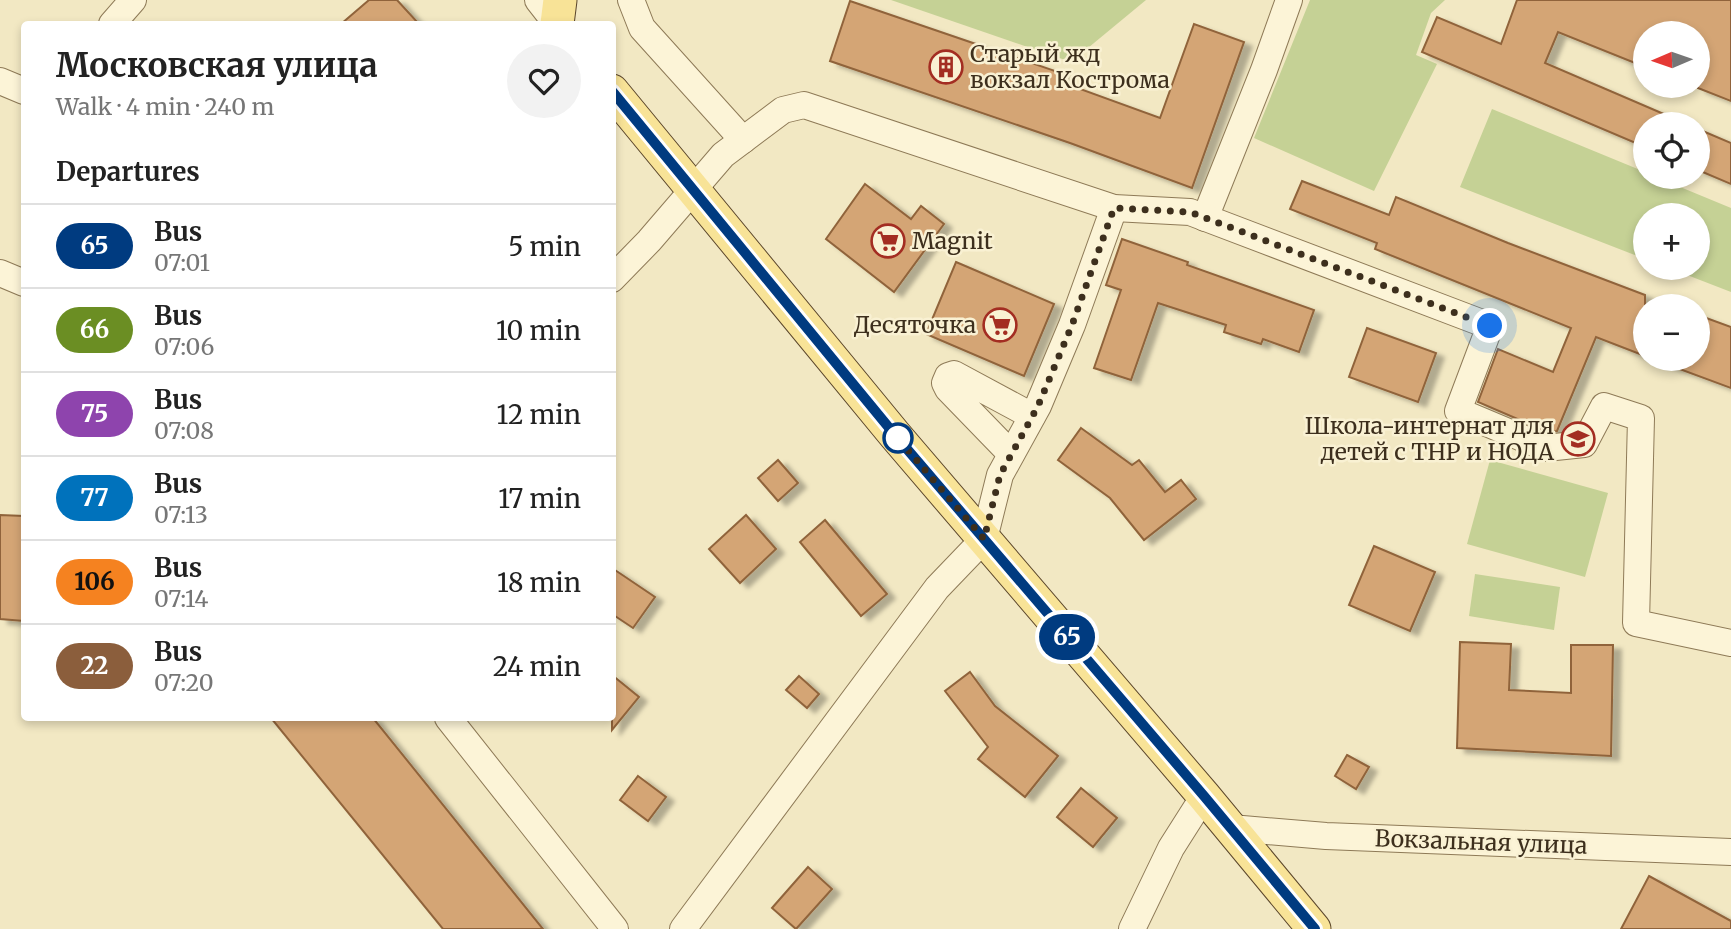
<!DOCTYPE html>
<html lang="en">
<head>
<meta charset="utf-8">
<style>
  :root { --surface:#fff; --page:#f2f2f2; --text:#222; --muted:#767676; --line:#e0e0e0 }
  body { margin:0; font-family:Merriweather,serif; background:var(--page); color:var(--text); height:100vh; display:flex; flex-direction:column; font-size:26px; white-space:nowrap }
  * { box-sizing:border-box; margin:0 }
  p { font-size:23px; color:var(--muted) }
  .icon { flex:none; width:38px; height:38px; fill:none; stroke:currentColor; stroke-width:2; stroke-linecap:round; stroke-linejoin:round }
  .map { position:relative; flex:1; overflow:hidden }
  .details { position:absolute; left:21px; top:21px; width:595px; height:700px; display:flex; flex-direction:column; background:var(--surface); border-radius:7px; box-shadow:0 4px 10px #0003 }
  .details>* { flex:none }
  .badge { padding:0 14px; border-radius:23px; font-size:24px; line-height:46px }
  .needle { width:46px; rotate:268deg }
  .buttons { position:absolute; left:1633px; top:21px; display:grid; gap:14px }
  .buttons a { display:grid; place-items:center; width:77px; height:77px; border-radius:50%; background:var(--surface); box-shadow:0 4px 10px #0003; font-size:35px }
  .you { position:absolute; width:35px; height:35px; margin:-18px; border:5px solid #fff; border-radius:50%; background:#1a73e8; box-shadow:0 0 0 10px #1a73e833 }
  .map>.badge { position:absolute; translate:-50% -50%; box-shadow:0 0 0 4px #fff }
  h2 { padding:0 35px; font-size:26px; line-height:63px }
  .round { display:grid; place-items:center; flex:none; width:74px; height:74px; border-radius:37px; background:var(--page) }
  .head { display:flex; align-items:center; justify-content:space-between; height:119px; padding:0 35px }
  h1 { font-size:33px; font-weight:700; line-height:52px }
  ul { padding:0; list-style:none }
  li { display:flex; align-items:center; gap:21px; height:84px; padding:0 35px; border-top:2px solid var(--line) }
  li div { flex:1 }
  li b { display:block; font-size:26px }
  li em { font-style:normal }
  li .badge { min-width:77px; font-weight:700; text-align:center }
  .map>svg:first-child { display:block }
  .green { fill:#c5d195 }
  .building { fill:#d4a575; stroke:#90643b; stroke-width:2; filter:url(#shadow) }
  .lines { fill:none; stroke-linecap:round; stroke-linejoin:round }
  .minor-casing { stroke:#8e7a57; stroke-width:28 }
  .major-casing { stroke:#5c472c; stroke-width:35 }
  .minor { stroke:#fcf4d7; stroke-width:26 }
  .major { stroke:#f8e397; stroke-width:33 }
  .line-casing { stroke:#fff; stroke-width:16 }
  .line { stroke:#003b80; stroke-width:10 }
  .walk { stroke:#3d2f1d; stroke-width:7; stroke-dasharray:0 12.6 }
  .stop-dot { fill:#fff; stroke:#003b80; stroke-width:3.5 }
  .labels { text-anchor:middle; stroke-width:5; stroke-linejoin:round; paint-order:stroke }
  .poi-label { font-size:23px; fill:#3d2f1d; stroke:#f9f1d3; text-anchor:start }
  .street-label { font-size:23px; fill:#3d2f1d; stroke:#f9f1d3 }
</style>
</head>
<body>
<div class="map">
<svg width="1731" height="929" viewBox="0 0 1731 929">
  <defs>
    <filter id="shadow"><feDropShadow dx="8" dy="4.5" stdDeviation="2" flood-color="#0004"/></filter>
  </defs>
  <rect width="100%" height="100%" fill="#f2e8c3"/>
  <!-- green -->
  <g class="green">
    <path d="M 891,0 L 1146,0 L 1071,62 Z"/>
    <path d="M 1310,0 L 1445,0 L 1431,13 L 1416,55 L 1437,64 L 1374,191 L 1254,138 Z"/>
    <path d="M 1492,109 L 1645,172 L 1645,177 L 1656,177 L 1731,208 L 1731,292 L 1669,268 L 1698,268 L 1698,215 L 1645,215 L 1645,259 L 1460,187 Z"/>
    <path d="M 1490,460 L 1608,493 L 1585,577 L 1467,544 Z"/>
    <path d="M 1475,574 L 1560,587 L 1554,630 L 1469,616 Z"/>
  </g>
  <!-- building -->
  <g class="building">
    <path d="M 369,0 L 397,0 L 419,24 L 341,24 Z"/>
    <path d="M 1517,0 L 1731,0 L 1731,101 L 1698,88 L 1698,33 L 1645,33 L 1645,67 L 1558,32 L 1545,63 L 1687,124 L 1645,124 L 1645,147 L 1422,52 L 1437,17 L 1501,44 Z"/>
    <path d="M 850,1 L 1061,73 L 1058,81 L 1160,118 L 1194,24 L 1244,42 L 1192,188 L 1070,143 L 830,61 Z"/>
    <path d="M 1698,129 L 1731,143 L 1731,184 L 1698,170 Z"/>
    <path d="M 1302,181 L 1389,215 L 1396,197 L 1508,243 L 1645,295 L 1645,356 L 1596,337 L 1557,431 L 1548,432 L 1478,402 L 1498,349 L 1553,372 L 1571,328 L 1375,249 L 1377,243 L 1290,209 Z"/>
    <path d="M 865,184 L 911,219 L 921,206 L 944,224 L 894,292 L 826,239 Z"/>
    <path d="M 1122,239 L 1188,262 L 1187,265 L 1314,310 L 1299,352 L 1263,339 L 1261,344 L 1224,332 L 1226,325 L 1158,303 L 1131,380 L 1094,368 L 1121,290 L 1106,285 Z"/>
    <path d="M 956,262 L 1054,304 L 1024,376 L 926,334 Z"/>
    <path d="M 1698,315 L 1731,327 L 1731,388 L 1658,361 L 1658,359 L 1698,359 Z"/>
    <path d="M 1367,328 L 1436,353 L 1418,402 L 1349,377 Z"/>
    <path d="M 1081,428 L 1132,465 L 1139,460 L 1165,492 L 1181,480 L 1196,499 L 1144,540 L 1110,498 L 1058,460 Z"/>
    <path d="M 778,460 L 798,483 L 778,501 L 758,478 Z"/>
    <path d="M 0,515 L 24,516 L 24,621 L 0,619 Z"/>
    <path d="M 746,515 L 776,549 L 740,583 L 709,549 Z"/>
    <path d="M 825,520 L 887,594 L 861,616 L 800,542 Z"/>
    <path d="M 1374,546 L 1435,572 L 1410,631 L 1349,605 Z"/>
    <path d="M 612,568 L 655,597 L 633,628 L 612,614 Z"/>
    <path d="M 1460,642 L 1511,644 L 1509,690 L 1571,693 L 1571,645 L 1613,645 L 1611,756 L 1457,748 Z"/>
    <path d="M 970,672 L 995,706 L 1058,756 L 1025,797 L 978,759 L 988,747 L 945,691 Z"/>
    <path d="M 612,675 L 639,697 L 612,730 Z"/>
    <path d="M 799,676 L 819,694 L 807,708 L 786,690 Z"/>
    <path d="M 271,718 L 373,718 L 543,929 L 443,929 Z"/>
    <path d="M 1347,755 L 1369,767 L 1356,789 L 1335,776 Z"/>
    <path d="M 638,776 L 666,797 L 648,821 L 620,800 Z"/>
    <path d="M 1081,788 L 1117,818 L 1093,847 L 1057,817 Z"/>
    <path d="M 808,867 L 832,889 L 796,929 L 772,908 Z"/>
    <path d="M 1649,876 L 1731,921 L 1731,929 L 1621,929 Z"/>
  </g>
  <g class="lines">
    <defs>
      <g id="minor">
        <path d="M 538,0 L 556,23"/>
        <path d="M 631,0 L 642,28 L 743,140"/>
        <path d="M 112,24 L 133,0"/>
        <path d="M 0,81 L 24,91"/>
        <path d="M 1205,218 L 1264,70 L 1289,0"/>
        <path d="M 0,273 L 24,283"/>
        <path d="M 612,279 L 649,241 L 723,155 L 783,110 L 804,105 L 1114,208 L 1190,212 L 1490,326 L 1458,411 L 1546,448 L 1584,444 L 1604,406 L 1641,418 L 1636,623 L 1731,643"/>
        <path d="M 1011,454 L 948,389 L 945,383 L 948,376 L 954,374 L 1032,416"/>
        <path d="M 448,718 L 615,929"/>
        <path d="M 1231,828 L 1326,836 L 1731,852"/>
        <path d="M 683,929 L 937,588 L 984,539 L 1000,475 L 1038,406 L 1072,325 L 1114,208"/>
        <path d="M 1132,929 L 1171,848 L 1204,796"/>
      </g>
      <g id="major">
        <path d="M 557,24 L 560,0"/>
        <path d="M 612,91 L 895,435 L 1204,796 L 1314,929"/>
      </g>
    </defs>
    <!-- minor casing -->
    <use href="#minor" class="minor-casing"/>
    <!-- major casing -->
    <use href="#major" class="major-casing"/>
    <!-- minor -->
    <use href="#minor" class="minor"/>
    <!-- major -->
    <use href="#major" class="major"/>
  </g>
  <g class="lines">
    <defs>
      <path id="line" d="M 612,91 L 895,435 L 1204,796 L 1315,929"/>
    </defs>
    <!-- line casing -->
    <use href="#line" class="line-casing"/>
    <!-- line -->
    <use href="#line" class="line"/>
    <!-- walk -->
    <path class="walk" d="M 898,438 L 895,435 L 984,539 L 1000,475 L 1038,406 L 1072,325 L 1114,208 L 1190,212 L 1490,326"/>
  </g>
  <!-- icons -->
  <defs>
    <symbol id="building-ring" viewBox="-11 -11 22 22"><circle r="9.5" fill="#f9f1d3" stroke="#a32d22" stroke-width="1.5"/><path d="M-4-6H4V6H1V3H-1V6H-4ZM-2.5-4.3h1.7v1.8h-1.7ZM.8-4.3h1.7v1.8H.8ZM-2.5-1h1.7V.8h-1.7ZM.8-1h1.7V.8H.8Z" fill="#a32d22"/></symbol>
    <symbol id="supermarket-ring" viewBox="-11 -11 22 22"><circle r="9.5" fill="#f9f1d3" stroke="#a32d22" stroke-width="1.5"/><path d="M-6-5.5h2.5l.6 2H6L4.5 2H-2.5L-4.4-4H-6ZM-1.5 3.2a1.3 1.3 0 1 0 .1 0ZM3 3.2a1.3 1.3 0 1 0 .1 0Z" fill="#a32d22"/></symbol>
    <symbol id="school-ring" viewBox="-11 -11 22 22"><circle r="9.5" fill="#f9f1d3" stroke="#a32d22" stroke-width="1.5"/><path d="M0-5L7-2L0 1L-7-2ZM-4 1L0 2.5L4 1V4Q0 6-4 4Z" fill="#a32d22"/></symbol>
  </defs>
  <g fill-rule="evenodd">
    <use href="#building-ring" x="927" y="48" width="38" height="38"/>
    <use href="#supermarket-ring" x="869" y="222" width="38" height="38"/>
    <use href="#supermarket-ring" x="981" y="306" width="38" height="38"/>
    <use href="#school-ring" x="1559" y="420" width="38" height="38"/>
  </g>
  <!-- markers -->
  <circle class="stop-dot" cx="898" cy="438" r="14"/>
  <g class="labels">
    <!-- poi labels -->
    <g class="poi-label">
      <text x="970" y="62">Старый жд<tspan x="970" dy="26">вокзал Кострома</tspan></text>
      <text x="912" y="249">Magnit</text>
      <text x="976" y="333" text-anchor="end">Десяточка</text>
      <text x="1554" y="434" text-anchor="end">Школа-интернат для<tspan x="1554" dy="26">детей с ТНР и НОДА</tspan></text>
    </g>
    <!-- street labels -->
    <g class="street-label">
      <text transform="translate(1481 842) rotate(2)" y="8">Вокзальная улица</text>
    </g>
  </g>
</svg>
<div class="buttons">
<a><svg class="needle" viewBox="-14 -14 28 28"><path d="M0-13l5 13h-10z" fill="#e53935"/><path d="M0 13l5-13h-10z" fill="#767676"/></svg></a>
<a><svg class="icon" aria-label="locate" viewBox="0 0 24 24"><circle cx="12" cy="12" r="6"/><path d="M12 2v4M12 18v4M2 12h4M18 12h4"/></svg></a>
<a>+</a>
<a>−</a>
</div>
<div class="you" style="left:1490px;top:326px"></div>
<b class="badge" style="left:1067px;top:637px;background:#003b80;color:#fff">65</b>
<section class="details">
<div class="head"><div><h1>Московская улица</h1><p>Walk · 4 min · 240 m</p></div><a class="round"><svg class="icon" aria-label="heart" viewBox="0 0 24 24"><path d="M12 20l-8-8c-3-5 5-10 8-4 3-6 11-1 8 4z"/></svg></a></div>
<h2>Departures</h2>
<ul>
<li><span class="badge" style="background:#003b80;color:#fff">65</span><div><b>Bus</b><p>07:01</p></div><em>5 min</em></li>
<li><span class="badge" style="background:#6b8e23;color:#fff">66</span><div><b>Bus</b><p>07:06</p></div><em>10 min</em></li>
<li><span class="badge" style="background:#8e44ad;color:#fff">75</span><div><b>Bus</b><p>07:08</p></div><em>12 min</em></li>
<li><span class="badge" style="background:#0072bc;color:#fff">77</span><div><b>Bus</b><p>07:13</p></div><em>17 min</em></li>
<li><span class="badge" style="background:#f58220;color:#111">106</span><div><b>Bus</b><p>07:14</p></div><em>18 min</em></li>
<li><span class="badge" style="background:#8b5e3c;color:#fff">22</span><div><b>Bus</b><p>07:20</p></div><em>24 min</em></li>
</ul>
</section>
</div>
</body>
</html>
